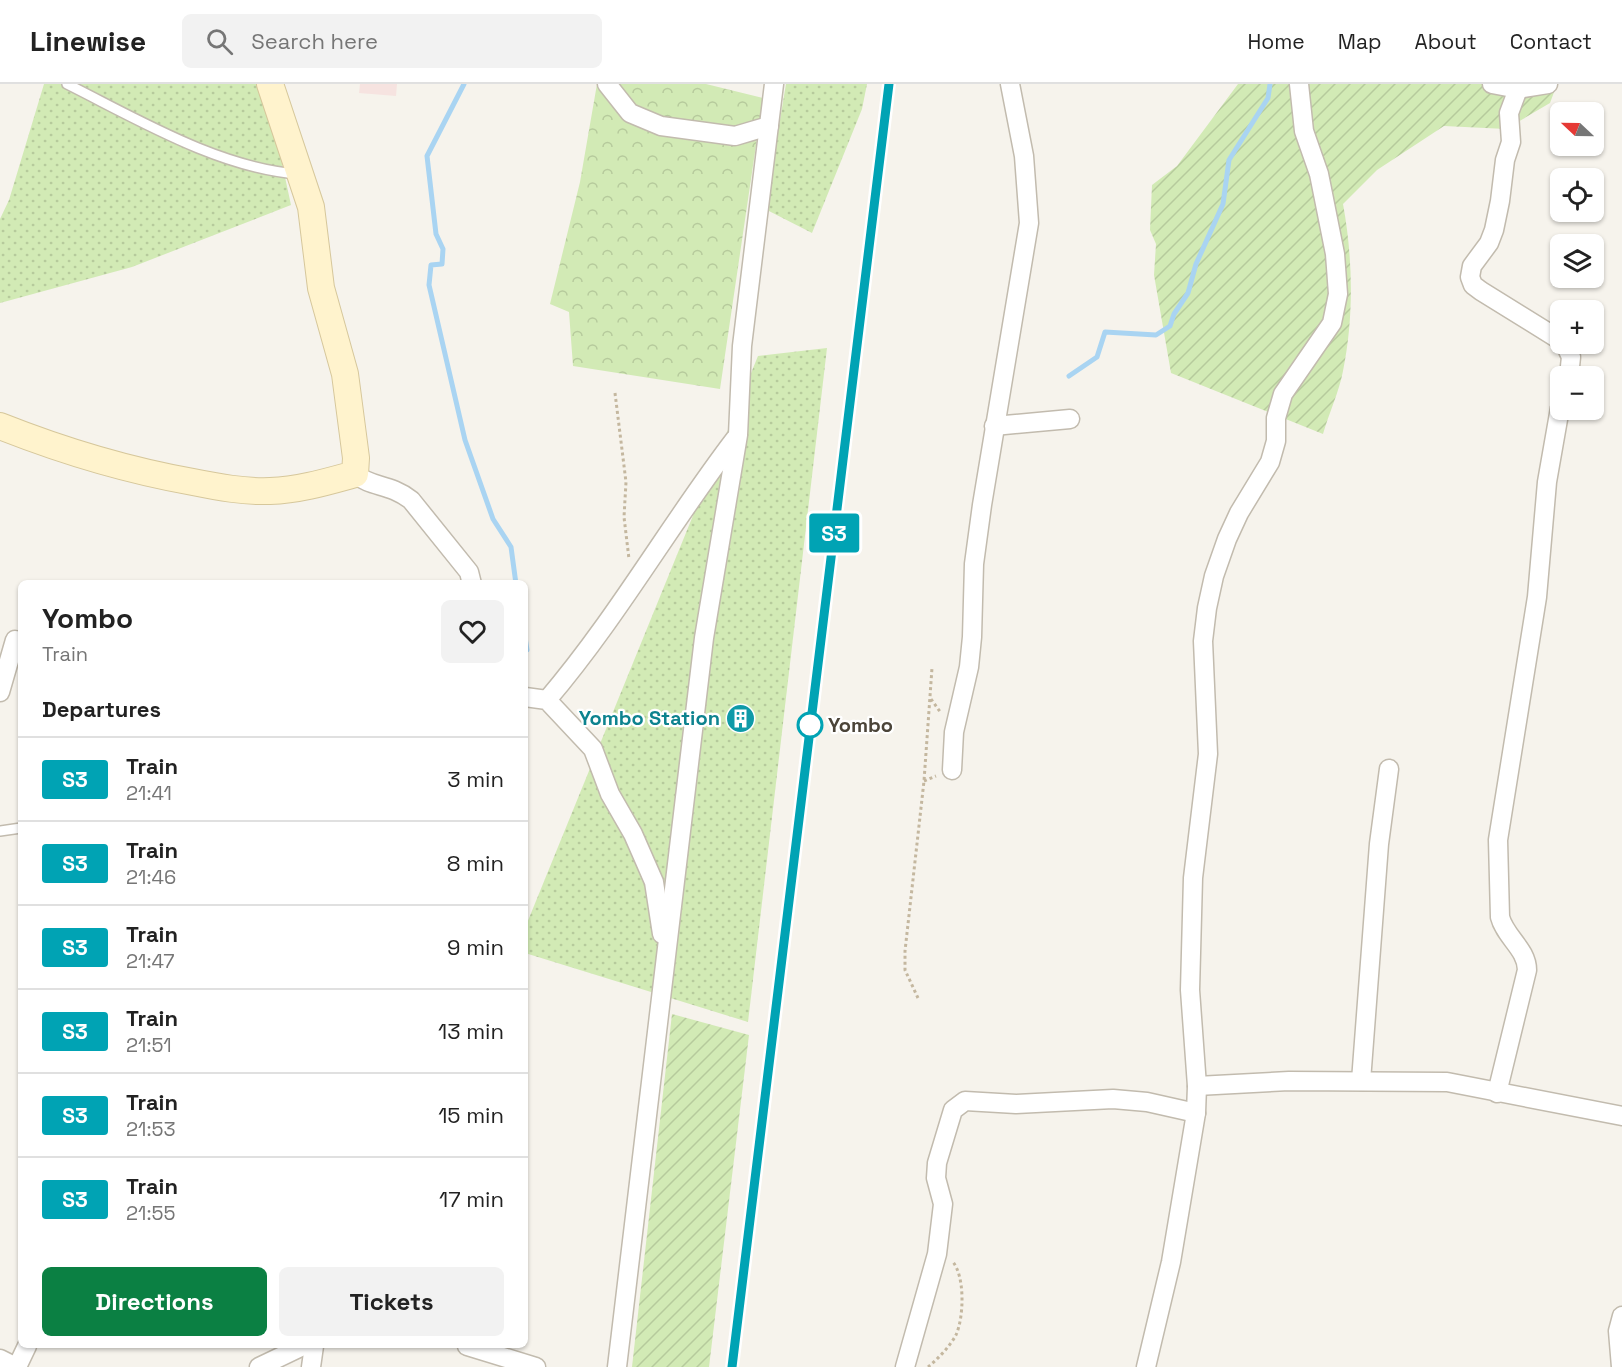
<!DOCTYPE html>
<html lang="en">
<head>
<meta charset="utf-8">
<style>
  :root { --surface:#fff; --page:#f2f2f2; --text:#222; --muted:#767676; --line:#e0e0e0; --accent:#0b8043 }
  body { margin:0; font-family:"Space Grotesk",sans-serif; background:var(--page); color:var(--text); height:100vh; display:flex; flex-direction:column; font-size:22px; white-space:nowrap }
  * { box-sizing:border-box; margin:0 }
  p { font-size:20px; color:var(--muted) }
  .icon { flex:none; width:33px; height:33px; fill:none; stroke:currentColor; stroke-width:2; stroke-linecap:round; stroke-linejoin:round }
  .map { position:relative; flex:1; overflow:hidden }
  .panel { position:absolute; left:18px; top:496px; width:510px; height:768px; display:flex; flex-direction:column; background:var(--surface); border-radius:9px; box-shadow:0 2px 4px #0004 }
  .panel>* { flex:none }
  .badge { padding:0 12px; border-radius:4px; font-size:21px; line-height:39px }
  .needle { width:39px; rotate:292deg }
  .buttons { position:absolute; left:1550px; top:18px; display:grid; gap:12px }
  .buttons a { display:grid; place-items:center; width:54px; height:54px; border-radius:9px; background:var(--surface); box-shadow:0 2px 4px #0004; font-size:30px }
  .map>.badge { position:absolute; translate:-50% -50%; box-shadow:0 0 0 3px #fff }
  h2 { padding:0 24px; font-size:22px; line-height:54px }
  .round { display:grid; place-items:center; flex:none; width:63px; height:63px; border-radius:9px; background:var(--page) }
  .overview { display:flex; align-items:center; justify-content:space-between; height:102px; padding:0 24px }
  h1 { font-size:28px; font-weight:600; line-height:45px }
  .primary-button { display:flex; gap:12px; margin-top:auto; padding:12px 24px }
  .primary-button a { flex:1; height:69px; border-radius:9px; background:var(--accent); color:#fff; font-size:24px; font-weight:600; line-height:69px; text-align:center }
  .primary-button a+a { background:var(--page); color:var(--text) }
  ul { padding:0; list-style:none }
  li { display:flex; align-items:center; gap:18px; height:84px; padding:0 24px; border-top:2px solid var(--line) }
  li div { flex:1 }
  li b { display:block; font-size:22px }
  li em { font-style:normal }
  li .badge { min-width:66px; font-weight:700; text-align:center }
  header { display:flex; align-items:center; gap:36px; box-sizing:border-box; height:84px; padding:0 30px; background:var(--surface); border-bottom:2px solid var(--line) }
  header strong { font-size:28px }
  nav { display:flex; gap:33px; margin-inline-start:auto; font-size:21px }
  .search { width:420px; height:54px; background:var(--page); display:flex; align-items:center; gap:15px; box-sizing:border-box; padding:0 21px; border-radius:9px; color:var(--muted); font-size:22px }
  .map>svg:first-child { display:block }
  .medical { fill:#f6e3e0 }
  .grass { fill:url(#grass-dots) }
  .park { fill:url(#park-crowns) }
  .garden { fill:url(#garden-furrows) }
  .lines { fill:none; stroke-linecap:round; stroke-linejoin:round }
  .stream { stroke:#a9d4f2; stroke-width:5 }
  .lane-casing { stroke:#c2bbae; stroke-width:12 }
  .street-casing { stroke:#c2bbae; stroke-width:21 }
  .secondary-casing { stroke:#d6c79b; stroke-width:28 }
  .path { stroke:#c4b79f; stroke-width:3; stroke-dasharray:3 3; stroke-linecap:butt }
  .lane { stroke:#fff; stroke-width:9 }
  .street { stroke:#fff; stroke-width:18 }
  .secondary { stroke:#fff3cd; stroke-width:26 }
  .rail { stroke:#9a9a9a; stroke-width:4.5; stroke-dasharray:8 8; stroke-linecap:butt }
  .line-casing { stroke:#fff; stroke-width:14 }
  .line { stroke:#00a3b4; stroke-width:9 }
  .stop-dot { fill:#fff; stroke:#00a3b4; stroke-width:3 }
  .labels { text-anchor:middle; stroke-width:4.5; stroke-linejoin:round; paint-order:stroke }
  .culture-label { font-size:20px; font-weight:bold; fill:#0d838f; stroke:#fff; text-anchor:end }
  .stop-label { font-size:20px; font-weight:bold; fill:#4b4439; stroke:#fff; text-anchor:start }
</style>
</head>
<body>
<header>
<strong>Linewise</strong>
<div class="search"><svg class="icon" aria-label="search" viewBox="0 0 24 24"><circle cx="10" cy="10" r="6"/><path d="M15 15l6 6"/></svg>Search here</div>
<nav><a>Home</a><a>Map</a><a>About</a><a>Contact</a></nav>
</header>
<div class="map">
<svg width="1622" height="1283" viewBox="0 0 1622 1283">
  <defs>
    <pattern id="grass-dots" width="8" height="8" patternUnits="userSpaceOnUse" patternTransform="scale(1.5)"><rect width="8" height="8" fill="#d2eab5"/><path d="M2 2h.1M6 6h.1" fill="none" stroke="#b6ca9c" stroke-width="1.8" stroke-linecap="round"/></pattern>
    <pattern id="park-crowns" width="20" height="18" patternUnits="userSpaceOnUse" patternTransform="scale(1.5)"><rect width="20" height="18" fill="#d2eab5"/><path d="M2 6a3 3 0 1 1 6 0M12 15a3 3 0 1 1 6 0" fill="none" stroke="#b6ca9c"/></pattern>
    <pattern id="garden-furrows" width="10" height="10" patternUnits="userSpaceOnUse" patternTransform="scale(1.5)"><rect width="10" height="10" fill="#d2eab5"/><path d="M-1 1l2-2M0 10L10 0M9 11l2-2" fill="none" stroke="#b6ca9c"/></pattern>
  </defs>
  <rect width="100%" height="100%" fill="#f6f3ec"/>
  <!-- medical -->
  <path class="medical" d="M 360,0 L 397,0 L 396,12 L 359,9 Z"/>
  <!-- grass -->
  <g class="grass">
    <path d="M 44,0 L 265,0 L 291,121 L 132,183 L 0,219 L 0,135 L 9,116 Z"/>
    <path d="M 786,0 L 867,0 L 862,25 L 812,149 L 765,125 Z"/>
    <path d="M 827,264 L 748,938 L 525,869 L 525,844 L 758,272 Z"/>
  </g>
  <!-- park -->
  <path class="park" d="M 597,0 L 706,0 L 763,14 L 720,305 L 573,282 L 569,228 L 550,220 L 580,98 Z"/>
  <!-- garden -->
  <g class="garden">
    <path d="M 1238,0 L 1557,0 L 1550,19 L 1506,45 L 1444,42 L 1377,86 L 1343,120 C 1353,174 1354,233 1343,287 C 1339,308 1329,329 1323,350 L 1171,289 L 1154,191 L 1156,160 L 1150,146 L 1152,101 L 1177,82 Z"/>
    <path d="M 672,930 L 749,951 L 709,1283 L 632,1283 Z"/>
  </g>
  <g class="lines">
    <!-- stream -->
    <g class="stream">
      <path d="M 464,0 L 427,72 L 436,150 L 443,165 L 442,180 L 431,181 L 429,201 L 465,356 L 493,435 L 511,463 L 516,500"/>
      <path d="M 1069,292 L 1097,273 L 1105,248 L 1156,251 L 1170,242 L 1174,230 L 1188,209 L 1196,180 L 1223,120 L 1229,76 L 1268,14 L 1270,0"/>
      <path d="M 525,553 L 527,566"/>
    </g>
    <defs>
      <g id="lane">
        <path d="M 67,0 C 137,35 219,84 298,90"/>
        <path d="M 0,747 L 21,744"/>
      </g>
      <g id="street">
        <path d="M 607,0 L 630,29 L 661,42 L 735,52 L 769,42"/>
        <path d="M 1492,0 L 1518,5 L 1548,0"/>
        <path d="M 1518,5 L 1509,29 L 1511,58 L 1505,76 L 1500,117 L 1494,146 L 1489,159 L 1472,182 L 1470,193 L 1473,201 L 1481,207 L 1560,256"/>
        <path d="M 1565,260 L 1571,273 L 1569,292"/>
        <path d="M 994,342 L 1070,335"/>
        <path d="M 355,390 C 372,404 389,399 411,416 L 469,488 L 472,500"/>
        <path d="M 0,608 L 15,556"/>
        <path d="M 525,613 L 547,616 L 593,665 L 610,710 L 633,750 L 654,798 L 662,850"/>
        <path d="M 547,616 C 617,534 670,440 735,355"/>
        <path d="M 952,686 L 954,648 L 969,583 L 972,553 L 974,480 L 982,421 L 1029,139 L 1024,72 L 1010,0"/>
        <path d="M 1361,997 L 1379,760 L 1389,685"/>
        <path d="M 1197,1002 L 1289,997 L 1447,998 L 1622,1032"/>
        <path d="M 1497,1009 L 1527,886 C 1527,865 1505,853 1500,833 L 1498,756 L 1537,513 L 1547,398 L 1560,324"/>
        <path d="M 467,1262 L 536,1283"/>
        <path d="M 0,1275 L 16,1283"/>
        <path d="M 17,1283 L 27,1262"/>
        <path d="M 259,1283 L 303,1262"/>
        <path d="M 311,1283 L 314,1262"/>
        <path d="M 617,1283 L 704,554 L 738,351 L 742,262 L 774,0"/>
        <path d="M 905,1283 L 937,1170 L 943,1120 L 936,1094 L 937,1079 L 953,1026 L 965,1017 L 1016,1020 L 1113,1015 L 1147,1018 L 1196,1029"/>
        <path d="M 1146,1283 L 1171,1178 L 1196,1029 L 1197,1002 L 1190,906 L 1193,794 L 1208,670 L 1203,557 L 1207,524 L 1214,492 L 1227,455 L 1239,429 L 1270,378 L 1276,357 L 1276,334 L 1283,310 L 1332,239 L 1338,210 L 1335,170 L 1319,90 L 1304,47 L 1299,0"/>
        <path d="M 1621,1283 L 1618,1247 L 1622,1232"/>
      </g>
      <path id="secondary" d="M 0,342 C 63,367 126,386 193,398 C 218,403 244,408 270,407 C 299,406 326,398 355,390 L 356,374 L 345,290 L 321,204 L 311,123 L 270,0"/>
    </defs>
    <!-- lane casing -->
    <use href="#lane" class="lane-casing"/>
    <!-- street casing -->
    <use href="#street" class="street-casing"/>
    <!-- secondary casing -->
    <use href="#secondary" class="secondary-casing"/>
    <!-- path -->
    <g class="path">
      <path d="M 615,309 L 626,398 L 624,433 L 629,475"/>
      <path d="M 931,615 L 941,629"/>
      <path d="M 924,697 L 936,692"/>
      <path d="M 918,914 L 905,886 L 905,867 L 924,697 L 932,584"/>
      <path d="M 928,1283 C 938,1275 950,1262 956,1251 C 964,1233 965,1193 953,1178"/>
    </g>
    <!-- lane -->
    <use href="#lane" class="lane"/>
    <!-- street -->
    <use href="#street" class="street"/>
    <!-- secondary -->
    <use href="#secondary" class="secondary"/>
    <!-- rail -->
    <path class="rail" d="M 732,1283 L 889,0"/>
  </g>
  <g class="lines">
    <defs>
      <path id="line" d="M 732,1283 L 889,0"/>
    </defs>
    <!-- line casing -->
    <use href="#line" class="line-casing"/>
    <!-- line -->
    <use href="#line" class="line"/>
  </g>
  <!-- icons -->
  <defs>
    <symbol id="building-disc" viewBox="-11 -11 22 22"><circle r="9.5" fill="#0f9aa8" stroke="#fff"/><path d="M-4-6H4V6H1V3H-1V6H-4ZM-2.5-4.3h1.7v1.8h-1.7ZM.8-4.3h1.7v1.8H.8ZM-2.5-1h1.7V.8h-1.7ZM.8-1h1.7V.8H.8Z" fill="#fff"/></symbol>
  </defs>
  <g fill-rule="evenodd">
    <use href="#building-disc" x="724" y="618" width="33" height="33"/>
  </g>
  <!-- markers -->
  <circle class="stop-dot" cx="810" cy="641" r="12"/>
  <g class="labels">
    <!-- culture labels -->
    <g class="culture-label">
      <text x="720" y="641">Yombo Station</text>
    </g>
    <!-- stop labels -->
    <g class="stop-label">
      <text x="828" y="648">Yombo</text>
    </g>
  </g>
</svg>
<div class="buttons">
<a><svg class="needle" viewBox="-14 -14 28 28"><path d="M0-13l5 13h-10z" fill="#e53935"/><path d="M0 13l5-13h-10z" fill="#767676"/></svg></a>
<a><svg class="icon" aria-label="locate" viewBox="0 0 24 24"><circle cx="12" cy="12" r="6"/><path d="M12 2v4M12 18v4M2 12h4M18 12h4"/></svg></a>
<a><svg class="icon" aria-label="layers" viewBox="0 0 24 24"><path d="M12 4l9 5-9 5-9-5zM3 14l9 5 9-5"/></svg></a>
<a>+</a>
<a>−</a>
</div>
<b class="badge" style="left:834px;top:449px;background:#00a3b4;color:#fff">S3</b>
<section class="panel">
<div class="overview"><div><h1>Yombo</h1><p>Train</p></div><a class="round"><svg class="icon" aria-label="heart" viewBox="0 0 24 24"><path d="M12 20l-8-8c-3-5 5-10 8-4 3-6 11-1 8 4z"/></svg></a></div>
<h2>Departures</h2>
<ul>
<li><span class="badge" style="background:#00a3b4;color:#fff">S3</span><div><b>Train</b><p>21:41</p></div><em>3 min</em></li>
<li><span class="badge" style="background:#00a3b4;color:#fff">S3</span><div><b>Train</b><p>21:46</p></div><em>8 min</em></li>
<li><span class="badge" style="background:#00a3b4;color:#fff">S3</span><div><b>Train</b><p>21:47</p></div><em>9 min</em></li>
<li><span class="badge" style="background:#00a3b4;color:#fff">S3</span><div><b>Train</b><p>21:51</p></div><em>13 min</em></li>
<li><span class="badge" style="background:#00a3b4;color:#fff">S3</span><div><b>Train</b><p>21:53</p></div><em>15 min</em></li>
<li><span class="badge" style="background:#00a3b4;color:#fff">S3</span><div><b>Train</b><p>21:55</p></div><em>17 min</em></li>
</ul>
<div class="primary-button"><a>Directions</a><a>Tickets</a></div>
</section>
</div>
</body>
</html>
